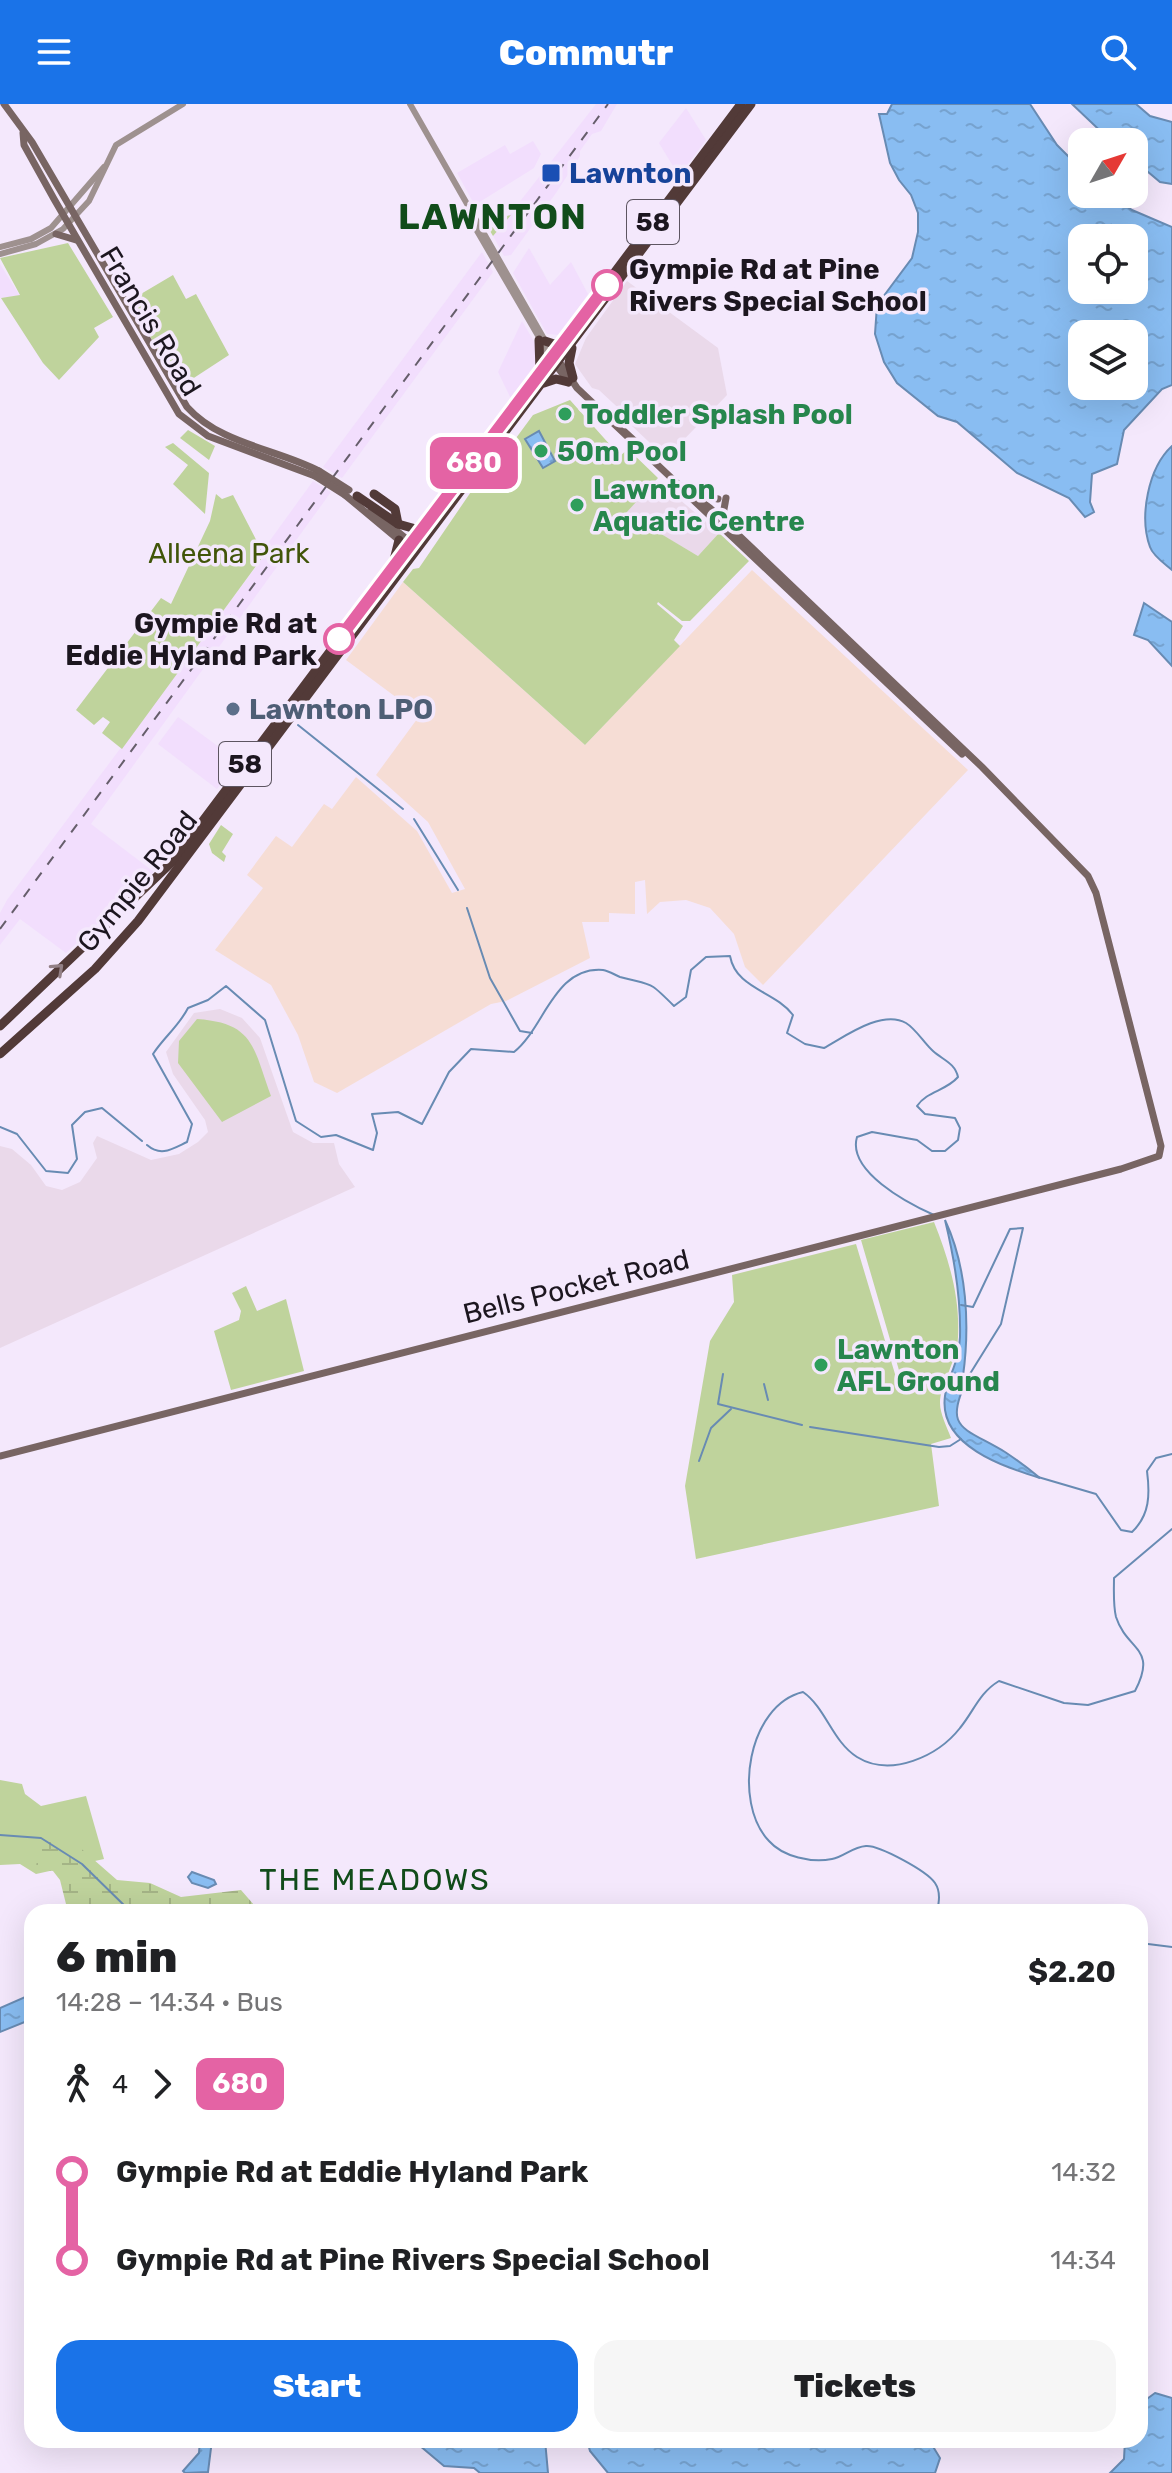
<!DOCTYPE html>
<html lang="en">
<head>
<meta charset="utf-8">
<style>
  :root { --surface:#fff; --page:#f6f6f6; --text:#202124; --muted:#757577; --accent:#1a73e8 }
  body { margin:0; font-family:Rubik,sans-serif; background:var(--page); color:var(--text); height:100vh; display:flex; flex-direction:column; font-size:30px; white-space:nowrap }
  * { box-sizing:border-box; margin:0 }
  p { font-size:26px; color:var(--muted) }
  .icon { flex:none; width:44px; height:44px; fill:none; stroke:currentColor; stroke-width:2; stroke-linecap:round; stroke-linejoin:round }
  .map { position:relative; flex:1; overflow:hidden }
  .side { position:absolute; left:24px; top:1800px; width:1124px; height:544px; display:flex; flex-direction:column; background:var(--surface); border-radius:24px; box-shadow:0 8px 32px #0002 }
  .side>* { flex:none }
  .badge { padding:0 16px; border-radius:12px; font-size:28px; line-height:52px }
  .needle { width:52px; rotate:51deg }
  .tools { position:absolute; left:1068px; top:24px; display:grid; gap:16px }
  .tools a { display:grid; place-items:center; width:80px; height:80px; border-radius:16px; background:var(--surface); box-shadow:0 8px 32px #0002; font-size:40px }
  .map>.badge { position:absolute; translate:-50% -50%; box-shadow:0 0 0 4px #fff }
  .legs { display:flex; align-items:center; gap:12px; height:88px; padding:0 32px; font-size:26px }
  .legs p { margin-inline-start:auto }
  .overview { display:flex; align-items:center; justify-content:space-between; height:136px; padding:0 32px }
  h1 { font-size:44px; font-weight:800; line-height:60px }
  .cta { display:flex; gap:16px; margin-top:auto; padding:16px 32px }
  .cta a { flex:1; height:92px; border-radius:24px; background:var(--accent); color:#fff; font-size:32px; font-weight:800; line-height:92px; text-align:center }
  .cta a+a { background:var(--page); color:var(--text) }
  ul { padding:0 32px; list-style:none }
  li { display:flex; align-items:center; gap:28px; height:88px; font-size:30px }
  li i { display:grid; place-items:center; width:12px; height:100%; margin:0 10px; background:currentColor }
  li i::after { content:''; width:20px; height:20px; margin:-10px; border:6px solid; border-radius:50%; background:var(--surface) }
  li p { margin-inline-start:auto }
  li:first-child i { background:linear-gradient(#0000 50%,currentColor 0) }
  li:last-child i { background:linear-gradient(currentColor 50%,#0000 0) }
  header { display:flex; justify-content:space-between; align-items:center; height:104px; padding:0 32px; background:var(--accent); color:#fff; font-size:36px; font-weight:800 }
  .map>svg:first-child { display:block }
  .built { fill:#f2defd }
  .industrial { fill:#f6ddd5 }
  .education { fill:#ead9ea }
  .green { fill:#bfd39c }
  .wetland { fill:url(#wetland-marsh) }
  .water { fill:url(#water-ripples); stroke:#688bb3; stroke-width:2; fill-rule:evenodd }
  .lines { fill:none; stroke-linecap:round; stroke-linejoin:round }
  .stream { stroke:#688bb3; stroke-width:2 }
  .tertiary { stroke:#9e918f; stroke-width:6 }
  .secondary { stroke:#786563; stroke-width:7 }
  .trunk { stroke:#523a38; stroke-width:9 }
  .rail { stroke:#665e6b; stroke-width:2; stroke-dasharray:10 10; stroke-linecap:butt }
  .secondary-bridge { stroke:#786563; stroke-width:7 }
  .oneway { stroke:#938086 }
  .line-1-casing { stroke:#fff; stroke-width:18 }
  .line-1 { stroke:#e463a4; stroke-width:12 }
  .transit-dot { fill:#1a4fb4; stroke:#f4e8fc; stroke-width:3 }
  .stop-1-dot { fill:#fff; stroke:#e463a4; stroke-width:4 }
  .leisure-dot { fill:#2e9e5b; stroke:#f4e8fc; stroke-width:3 }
  .service-dot { fill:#5c6f8a; stroke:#f4e8fc; stroke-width:3 }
  .labels { text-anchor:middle; stroke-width:7; stroke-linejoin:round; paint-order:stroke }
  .shield { fill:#f4e8fc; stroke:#5d5561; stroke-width:2 }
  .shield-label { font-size:26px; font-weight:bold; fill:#1c161f }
  .transit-label { font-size:28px; font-weight:bold; fill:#164399; stroke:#f4e8fc; text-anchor:start }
  .stop-label { font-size:28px; font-weight:bold; fill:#1c161f; stroke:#f4e8fc; text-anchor:start }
  .street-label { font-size:28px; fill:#1c161f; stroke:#f4e8fc }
  .leisure-label { font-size:28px; font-weight:bold; fill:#27864d; stroke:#f4e8fc; text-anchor:start }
  .park-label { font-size:28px; fill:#415509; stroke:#f4e8fc }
  .service-label { font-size:28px; font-weight:bold; fill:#4e5e75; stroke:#f4e8fc; text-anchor:start }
  .neighbourhood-label { font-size:30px; letter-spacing:2px; fill:#114c1a; stroke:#f4e8fc }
  .district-label { font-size:36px; font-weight:bold; letter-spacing:2px; fill:#114c1a; stroke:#f4e8fc }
</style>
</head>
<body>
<header><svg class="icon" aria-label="menu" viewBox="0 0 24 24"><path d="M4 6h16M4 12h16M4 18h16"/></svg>Commutr<svg class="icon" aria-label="search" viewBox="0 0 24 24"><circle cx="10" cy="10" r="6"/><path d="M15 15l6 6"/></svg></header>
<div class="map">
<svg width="1172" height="2369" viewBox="0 0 1172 2369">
  <defs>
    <pattern id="wetland-marsh" width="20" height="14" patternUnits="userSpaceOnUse" patternTransform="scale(2)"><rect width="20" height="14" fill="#bfd39c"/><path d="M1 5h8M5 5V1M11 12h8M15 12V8" fill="none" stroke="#a4b486"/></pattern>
    <pattern id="water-ripples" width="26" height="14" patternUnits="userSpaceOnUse" patternTransform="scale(2)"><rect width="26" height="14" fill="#89bdf2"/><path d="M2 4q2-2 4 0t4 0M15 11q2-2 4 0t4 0" fill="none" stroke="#76a2cf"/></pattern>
  </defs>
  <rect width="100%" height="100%" fill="#f4e8fc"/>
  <!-- built -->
  <g class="built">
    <path d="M 596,0 L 617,0 L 601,27 L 592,30 L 580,47 L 580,52 L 556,89 L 511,151 L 504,152 L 493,132 Z"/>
    <path d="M 686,4 L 706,36 L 679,72 L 659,39 Z"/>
    <path d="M 533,37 L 541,50 L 534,64 L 478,99 L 473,98 L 457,69 L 505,41 L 510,50 Z"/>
    <path d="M 529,144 L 550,181 L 571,158 L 588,190 L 560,231 L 547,230 L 513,169 Z"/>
    <path d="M 482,148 L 493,168 L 342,374 L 323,363 Z"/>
    <path d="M 0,160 L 20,192 L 0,194 Z"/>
    <path d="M 522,217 L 535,239 L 536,260 L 512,297 L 498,268 Z"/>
    <path d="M 313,377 L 331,388 L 91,720 L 154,768 L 66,849 L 20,815 L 0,841 L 0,809 L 7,796 L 264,452 L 263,446 Z"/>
    <path d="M 178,613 L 238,657 L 217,685 L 158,640 Z"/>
  </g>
  <!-- industrial -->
  <path class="industrial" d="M 752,466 L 968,666 L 763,881 L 745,863 L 734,830 L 710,804 L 686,796 L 660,798 L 647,810 L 645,776 L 635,778 L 635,810 L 609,809 L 609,818 L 582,818 L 590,854 L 506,897 L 491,900 L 337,989 L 314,978 L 298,931 L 271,881 L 215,846 L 263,784 L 247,771 L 276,732 L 292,743 L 324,700 L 332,705 L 356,673 L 417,727 L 452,789 L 465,785 L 428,718 L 376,671 L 420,611 L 346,556 L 403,478 L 585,641 Z"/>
  <!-- education -->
  <g class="education">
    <path d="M 627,177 L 718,244 L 727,291 L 666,354 L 631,321 L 627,312 L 599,286 L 592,284 L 575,260 L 586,234 Z"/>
    <path d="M 659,378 L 719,429 L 698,452 L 625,409 L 653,379 Z"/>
    <path d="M 220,905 L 242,914 L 260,934 L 293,1028 L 313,1039 L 334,1039 L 339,1060 L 355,1083 L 0,1244 L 0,1042 L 12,1045 L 31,1061 L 46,1082 L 62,1086 L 80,1078 L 97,1054 L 93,1039 L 97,1032 L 151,1056 L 179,1050 L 198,1038 L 208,1028 L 205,1016 L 173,970 L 166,948 L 194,909 Z"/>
  </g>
  <!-- green -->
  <g class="green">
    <path d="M 491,109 L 502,113 L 511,111 L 493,132 L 483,115 Z"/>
    <path d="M 68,139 L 113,213 L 94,224 L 99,233 L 59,276 L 43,259 L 1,194 L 20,191 L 0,154 Z"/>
    <path d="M 173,171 L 186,195 L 196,190 L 229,251 L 180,283 L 129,197 Z"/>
    <path d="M 570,296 L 620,352 L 628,345 L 658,374 L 626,409 L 698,452 L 719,429 L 749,457 L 690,517 L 682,517 L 658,498 L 657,500 L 683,522 L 674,536 L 680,542 L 585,641 L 403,478 L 413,465 L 419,464 L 477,379 L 488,372 L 533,311 Z"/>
    <path d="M 188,326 L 215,342 L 209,356 L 180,334 Z"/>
    <path d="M 173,339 L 209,369 L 205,410 L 173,380 L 188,361 L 165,343 Z"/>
    <path d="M 216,390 L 222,395 L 233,391 L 264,451 L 122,645 L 102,629 L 110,618 L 103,613 L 94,621 L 76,606 L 161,494 L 171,500 L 210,417 Z"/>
    <path d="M 221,721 L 233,730 L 222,748 L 226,752 L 224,758 L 212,749 L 209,740 Z"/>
    <path d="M 197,915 C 255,919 253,944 271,992 L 222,1018 L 178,959 L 179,937 Z"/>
    <path d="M 934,1118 C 949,1156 960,1192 958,1233 C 957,1258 940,1280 940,1299 C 940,1310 947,1323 951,1334 L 931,1340 L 939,1402 L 696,1455 L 685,1382 L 710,1237 L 734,1198 L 732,1171 L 856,1140 L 898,1280 L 903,1280 L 861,1136 Z"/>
    <path d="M 246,1182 L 257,1207 L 286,1195 L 304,1267 L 231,1286 L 214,1227 L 239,1216 L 241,1207 L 232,1189 Z"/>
    <path d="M 0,1676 L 22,1680 L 25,1690 L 41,1702 L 86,1692 L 104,1755 L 36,1770 L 20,1760 L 0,1761 Z"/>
  </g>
  <!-- wetland -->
  <path class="wetland" d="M 41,1726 L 77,1741 L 117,1776 L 150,1779 L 181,1793 L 241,1786 L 260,1808 L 68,1808 L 60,1776 L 53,1767 L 36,1763 Z"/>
  <!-- water -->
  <g class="water">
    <path d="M 892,0 L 1030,0 L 1057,41 L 1082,66 L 1082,90 L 1110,90 L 1132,106 L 1172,123 L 1172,281 L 1162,285 L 1124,326 L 1117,360 L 1092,370 L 1090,398 L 1094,408 L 1085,413 L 1069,394 L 1017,369 L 957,318 L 938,312 L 897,279 L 884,258 L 875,230 L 877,201 L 912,154 L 918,128 L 918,109 L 911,91 L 899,76 L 890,59 L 879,10 L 887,10 ZM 1082,134 L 1134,134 L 1134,186 L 1082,186 ZM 1082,230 L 1134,230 L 1134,282 L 1082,282 Z"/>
    <path d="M 1072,0 L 1136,0 L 1150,12 L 1172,18 L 1172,80 L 1160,78 L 1134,56 L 1134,38 L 1112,38 Z"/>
    <path d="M 539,327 L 555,357 L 543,364 L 525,335 Z"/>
    <path d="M 1172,342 L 1172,466 C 1165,460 1153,452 1150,443 C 1139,413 1148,364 1172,342 Z"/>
    <path d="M 1144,499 L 1172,518 L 1172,562 L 1148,536 L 1134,531 Z"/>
    <path d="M 945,1116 C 967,1163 970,1221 963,1272 L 969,1272 C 941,1326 964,1323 1005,1348 C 1017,1356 1029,1365 1040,1374 C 1005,1363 938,1342 945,1292 C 948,1272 959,1259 960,1233 C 961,1194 954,1153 945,1116 Z"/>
    <path d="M 192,1768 L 214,1776 L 216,1780 L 208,1784 L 192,1779 L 188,1773 Z"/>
    <path d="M 32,1890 L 32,1915 L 0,1928 L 0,1904 Z"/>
    <path d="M 1155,2289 L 1172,2294 L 1172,2369 L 1110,2369 L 1124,2355 L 1125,2336 L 1140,2336 L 1140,2300 Z"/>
    <path d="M 200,2336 L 212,2336 L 208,2368 L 185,2369 L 183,2367 L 199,2349 Z"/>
    <path d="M 413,2336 L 545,2336 L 548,2369 L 480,2369 L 474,2364 L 444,2362 Z"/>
    <path d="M 587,2336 L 929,2336 L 940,2354 L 935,2369 L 608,2369 L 590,2347 Z"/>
  </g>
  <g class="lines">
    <!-- stream -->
    <g class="stream">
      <path d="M 298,621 L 403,705"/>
      <path d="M 414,715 L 458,786"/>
      <path d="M 467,804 L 490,874 L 520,927 L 532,929"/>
      <path d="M 0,1023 L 17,1030 L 46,1067 L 68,1069 L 77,1055 L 72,1021 L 85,1008 L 102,1004 L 142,1037"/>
      <path d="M 147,1041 C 161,1053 172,1045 187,1038 L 192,1020 L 153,950 C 164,933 179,922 188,904 L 208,896 L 226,882 L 265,916 L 296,1017 L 321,1033 L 336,1031 L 373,1046 L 377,1029 L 372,1010 L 398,1008 L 422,1020 L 449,968 L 471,945 L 514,948 C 544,925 554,862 603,866 C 609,867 615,871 620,873 C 654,882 648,876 674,902 L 686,893 L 691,866 L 706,853 L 730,852 C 736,885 775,887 793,911 L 787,929 L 805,940 L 824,944 C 844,933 882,905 906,919 C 916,925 924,939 933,947 C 943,956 955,959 958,973 C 946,987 927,987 917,1002 L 925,1010 L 955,1014 L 960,1024 L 958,1036 L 945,1047 L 932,1047 L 917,1036 L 872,1028 L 857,1033 C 847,1067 907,1099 934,1111"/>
      <path d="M 961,1201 L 973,1203 L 1010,1125 L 1023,1124 L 1001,1220 L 968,1273"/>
      <path d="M 723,1270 L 718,1300 L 802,1321"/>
      <path d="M 764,1280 L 768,1296"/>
      <path d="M 810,1323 L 939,1343 L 950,1342 L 961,1335"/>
      <path d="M 699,1357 L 711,1324 L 731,1305"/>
      <path d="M 1038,1373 L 1096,1390 L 1121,1426 L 1132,1428 C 1150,1411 1150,1390 1147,1367 L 1156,1354 L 1172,1350"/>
      <path d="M 0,1731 L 41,1734 L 82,1760 L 131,1808"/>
      <path d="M 937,1808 C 939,1798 941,1788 935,1779 C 927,1767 879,1741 866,1742 C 852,1743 844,1753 832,1755 C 812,1759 783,1753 769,1737 C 732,1698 748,1601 803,1588 C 826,1604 832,1637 857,1653 C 891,1674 938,1652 960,1624 C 974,1607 979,1589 999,1577 L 1064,1599 L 1088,1601 L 1135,1587 C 1158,1543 1127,1547 1116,1513 C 1113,1501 1114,1486 1114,1474 L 1172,1425"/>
      <path d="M 1140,1839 L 1172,1843"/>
    </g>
    <!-- tertiary -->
    <g class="tertiary">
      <path d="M 410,0 L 547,240"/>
      <path d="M 472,111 L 473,120 L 551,254"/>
      <path d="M 0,143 L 31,135 L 51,124 L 104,63"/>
      <path d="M 0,150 L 36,140 L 63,125 L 89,97 L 116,41 L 183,0"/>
    </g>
    <!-- secondary -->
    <g class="secondary">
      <path d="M 4,0 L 32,38 L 187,303 C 220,340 277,345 319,367"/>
      <path d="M 23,29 L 24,41 L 54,95 L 179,310 L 208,332 L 315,372"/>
      <path d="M 56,130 L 76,136"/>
      <path d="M 556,253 L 577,284 L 616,321"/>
      <path d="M 553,257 L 569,279"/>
      <path d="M 613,319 L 681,383"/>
      <path d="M 625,328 L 649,350"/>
      <path d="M 693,389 L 718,395"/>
      <path d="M 345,391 L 411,446"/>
      <path d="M 689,392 L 962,650"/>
      <path d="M 371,406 L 414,441"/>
      <path d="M 722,416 L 726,394"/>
      <path d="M 0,1352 L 1121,1065 L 1159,1052 L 1161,1042 L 1096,789 L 1088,772 L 982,663 L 710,404 L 678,380"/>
    </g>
    <!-- trunk -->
    <g class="trunk">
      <path d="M 539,236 L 540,267"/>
      <path d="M 545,237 L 554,240 L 565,237"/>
      <path d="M 572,244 L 569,259 L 573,274"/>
      <path d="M 544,279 L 556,275 L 568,278"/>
      <path d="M 374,390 L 395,405 L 398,420"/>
      <path d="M 357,392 L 398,420 L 423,427"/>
      <path d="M 393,460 L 399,436"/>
      <path d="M 0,922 L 172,758 L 741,0"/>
      <path d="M 0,950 L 95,865 L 138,817 L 751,0"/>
    </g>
    <!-- rail -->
    <path class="rail" d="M 0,825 L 608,0"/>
    <!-- secondary-bridge -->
    <g class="secondary-bridge">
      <path d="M 319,367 L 349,386"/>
      <path d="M 315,372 L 345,391"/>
    </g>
  </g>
  <!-- one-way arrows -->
  <defs><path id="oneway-chevron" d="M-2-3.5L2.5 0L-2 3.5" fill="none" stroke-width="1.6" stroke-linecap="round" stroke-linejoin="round" transform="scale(2)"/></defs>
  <use class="oneway" href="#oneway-chevron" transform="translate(58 865) rotate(-43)"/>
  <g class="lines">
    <defs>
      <path id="line-1" d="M 339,535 L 607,181"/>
    </defs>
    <!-- line-1 casing -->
    <use href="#line-1" class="line-1-casing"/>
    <!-- line-1 -->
    <use href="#line-1" class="line-1"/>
  </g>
  <!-- markers -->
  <rect class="transit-dot" x="541" y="59" width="20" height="20" rx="4"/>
  <g class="stop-1-dot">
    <circle cx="607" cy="181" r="14"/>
    <circle cx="339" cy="535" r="14"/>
  </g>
  <g class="leisure-dot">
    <circle cx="565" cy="310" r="8"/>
    <circle cx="541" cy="347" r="8"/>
    <circle cx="577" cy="401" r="8"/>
    <circle cx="821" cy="1261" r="8"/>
  </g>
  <circle class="service-dot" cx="233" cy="605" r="8"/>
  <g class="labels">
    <!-- shield labels -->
    <g class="shield">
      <rect x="627" y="96" width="52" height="44" rx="6"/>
      <rect x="219" y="638" width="52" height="44" rx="6"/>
    </g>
    <g class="shield-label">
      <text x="653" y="127">58</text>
      <text x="245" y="669">58</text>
    </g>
    <!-- transit labels -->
    <g class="transit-label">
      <text x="569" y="79">Lawnton</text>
    </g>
    <!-- stop labels -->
    <g class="stop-label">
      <text x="629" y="175">Gympie Rd at Pine<tspan x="629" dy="32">Rivers Special School</tspan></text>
      <text x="317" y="529" text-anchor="end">Gympie Rd at<tspan x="317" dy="32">Eddie Hyland Park</tspan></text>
    </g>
    <!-- street labels -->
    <g class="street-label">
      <text transform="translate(151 217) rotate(59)" y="10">Francis Road</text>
      <text transform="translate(137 777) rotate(-51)" y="10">Gympie Road</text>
      <text transform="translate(576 1182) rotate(-14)" y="10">Bells Pocket Road</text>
    </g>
    <!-- leisure labels -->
    <g class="leisure-label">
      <text x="581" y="320">Toddler Splash Pool</text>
      <text x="557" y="357">50m Pool</text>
      <text x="593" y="395">Lawnton<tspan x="593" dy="32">Aquatic Centre</tspan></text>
      <text x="837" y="1255">Lawnton<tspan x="837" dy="32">AFL Ground</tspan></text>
    </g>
    <!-- park labels -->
    <g class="park-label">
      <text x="229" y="459">Alleena Park</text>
    </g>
    <!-- service labels -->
    <g class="service-label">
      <text x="249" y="615">Lawnton LPO</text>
    </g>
    <!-- neighbourhood labels -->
    <g class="neighbourhood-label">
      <text x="375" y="1786">THE MEADOWS</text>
    </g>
    <!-- district labels -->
    <g class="district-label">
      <text x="493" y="125">LAWNTON</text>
    </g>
  </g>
</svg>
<div class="tools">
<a><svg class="needle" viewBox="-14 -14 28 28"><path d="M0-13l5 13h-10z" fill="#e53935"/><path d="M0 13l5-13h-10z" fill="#757577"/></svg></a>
<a><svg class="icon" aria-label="locate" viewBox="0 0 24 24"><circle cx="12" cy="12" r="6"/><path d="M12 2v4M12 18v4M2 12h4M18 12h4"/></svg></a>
<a><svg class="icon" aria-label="layers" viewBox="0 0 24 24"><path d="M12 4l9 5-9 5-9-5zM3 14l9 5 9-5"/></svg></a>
</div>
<b class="badge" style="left:474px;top:359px;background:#e463a4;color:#fff">680</b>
<section class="side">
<div class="overview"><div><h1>6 min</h1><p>14:28 – 14:34 · Bus</p></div><b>$2.20</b></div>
<div class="legs"><svg class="icon" aria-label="walk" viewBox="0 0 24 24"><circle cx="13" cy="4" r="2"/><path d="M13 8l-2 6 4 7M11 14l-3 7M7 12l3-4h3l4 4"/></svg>4<svg class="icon" aria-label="forward" viewBox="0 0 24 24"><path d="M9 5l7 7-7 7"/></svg><b class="badge" style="background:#e463a4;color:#fff">680</b></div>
<ul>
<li><i style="color:#e463a4"></i><b>Gympie Rd at Eddie Hyland Park</b><p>14:32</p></li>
<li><i style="color:#e463a4"></i><b>Gympie Rd at Pine Rivers Special School</b><p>14:34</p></li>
</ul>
<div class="cta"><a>Start</a><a>Tickets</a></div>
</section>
</div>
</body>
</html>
